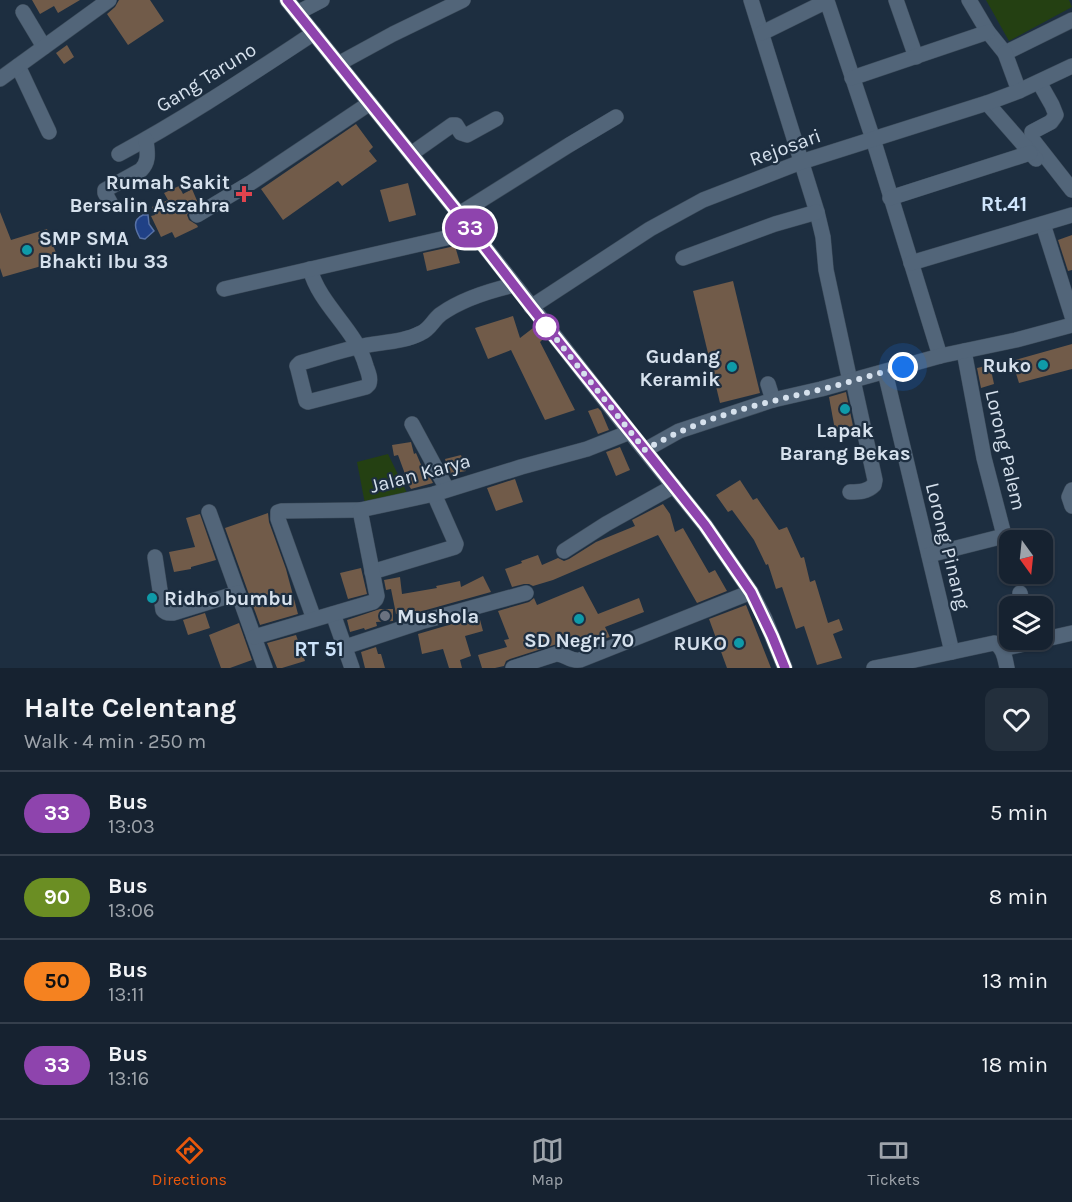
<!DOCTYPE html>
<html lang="en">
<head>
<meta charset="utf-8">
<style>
  :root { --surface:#162230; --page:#232f3c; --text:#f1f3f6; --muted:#9ea4ab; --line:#353f4c; --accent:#ea580c }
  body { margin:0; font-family:Karla,sans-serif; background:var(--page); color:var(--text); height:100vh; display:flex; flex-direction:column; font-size:22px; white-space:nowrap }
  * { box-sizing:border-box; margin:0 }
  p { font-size:20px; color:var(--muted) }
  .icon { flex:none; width:33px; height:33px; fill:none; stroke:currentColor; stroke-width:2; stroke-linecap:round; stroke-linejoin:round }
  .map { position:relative; height:668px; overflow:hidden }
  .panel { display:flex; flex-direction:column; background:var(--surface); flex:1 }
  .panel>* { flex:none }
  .badge { padding:0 12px; border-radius:20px; font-size:21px; line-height:39px }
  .needle { width:39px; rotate:165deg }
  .fabs { position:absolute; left:999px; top:530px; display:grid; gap:12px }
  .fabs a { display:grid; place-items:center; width:54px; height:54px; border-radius:12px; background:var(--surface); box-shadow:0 2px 4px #0004,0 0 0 2px var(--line); font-size:30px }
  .you { position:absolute; width:30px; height:30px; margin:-15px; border:4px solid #fff; border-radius:50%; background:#1a73e8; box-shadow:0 0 0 9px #1a73e833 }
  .map>.badge { position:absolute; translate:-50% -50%; box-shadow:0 0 0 3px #fff }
  .round { display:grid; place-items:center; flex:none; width:63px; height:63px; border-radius:12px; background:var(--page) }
  .overview { display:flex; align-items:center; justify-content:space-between; height:102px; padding:0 24px }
  h1 { font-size:28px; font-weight:700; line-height:45px }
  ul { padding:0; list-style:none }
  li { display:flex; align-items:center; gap:18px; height:84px; padding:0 24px; border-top:2px solid var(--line) }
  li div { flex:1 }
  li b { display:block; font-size:22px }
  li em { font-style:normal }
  li .badge { min-width:66px; font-weight:700; text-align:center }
  .dock { display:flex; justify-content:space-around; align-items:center; height:84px; border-top:2px solid var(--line); background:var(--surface); font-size:16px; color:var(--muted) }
  .dock a { display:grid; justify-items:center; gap:3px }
  .dock .current { color:var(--accent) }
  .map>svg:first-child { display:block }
  .green { fill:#244012 }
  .water { fill:#204186; stroke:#5771a5; stroke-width:1.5 }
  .building { fill:#715b49 }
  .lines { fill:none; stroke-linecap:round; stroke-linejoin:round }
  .minor-casing { stroke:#3c4b5a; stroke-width:16 }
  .minor { stroke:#526579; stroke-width:15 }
  .line-casing { stroke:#fff; stroke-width:14 }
  .line { stroke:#8e44ad; stroke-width:9 }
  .walk { stroke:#d6e1ed; stroke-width:6; stroke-dasharray:0 10.8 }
  .health-dot { fill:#e0444e; stroke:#1d2e40; stroke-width:2 }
  .culture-dot { fill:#0f9aa8; stroke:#1d2e40; stroke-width:2 }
  .stop-dot { fill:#fff; stroke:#8e44ad; stroke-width:3 }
  .worship-dot { fill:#6b7280; stroke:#1d2e40; stroke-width:2 }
  .labels { text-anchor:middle; stroke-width:4.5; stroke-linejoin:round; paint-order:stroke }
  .street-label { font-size:20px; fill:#d6e1ed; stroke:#1d2e40 }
  .poi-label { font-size:20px; font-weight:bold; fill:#d6e1ed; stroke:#1d2e40; text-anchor:end }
  .neighbourhood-label { font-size:21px; font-weight:bold; fill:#cfe5fc; stroke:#1d2e40 }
</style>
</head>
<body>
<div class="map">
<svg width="1072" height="668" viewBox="0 0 1072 668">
  <rect width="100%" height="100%" fill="#1d2e40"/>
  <!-- green -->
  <g class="green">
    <path d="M 986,0 L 1069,0 L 1072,7 L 1009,41 Z"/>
    <path d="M 388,454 L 408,495 L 365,504 L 357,462 Z"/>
  </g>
  <!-- water -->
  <path class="water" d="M 143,215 L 148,215 L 149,224 L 154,231 L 145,239 L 140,238 C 135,229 132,220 143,215 Z"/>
  <!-- building -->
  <g class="building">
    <path d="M 32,0 L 80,0 L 58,13 L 54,6 L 40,14 Z"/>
    <path d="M 119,0 L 150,0 L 164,21 L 128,45 L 107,14 L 115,7 Z"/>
    <path d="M 67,45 L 74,57 L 64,64 L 56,53 Z"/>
    <path d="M 356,124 L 373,147 L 369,151 L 377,161 L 342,186 L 338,181 L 283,220 L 261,189 Z"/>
    <path d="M 408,183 L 416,215 L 389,222 L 380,190 Z"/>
    <path d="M 179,186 L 183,194 L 192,189 L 198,203 L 192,205 L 187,215 L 189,220 L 197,225 L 198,227 L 175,238 L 172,232 L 161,237 L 151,216 L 155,215 L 152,207 L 168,200 L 164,193 Z"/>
    <path d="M 0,212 L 11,240 L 47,229 L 59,261 L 3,277 L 0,268 Z"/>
    <path d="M 1072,235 L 1072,270 L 1068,271 L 1058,240 Z"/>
    <path d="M 455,246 L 460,263 L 427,271 L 423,253 Z"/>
    <path d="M 733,281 L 760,393 L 720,403 L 693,291 Z"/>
    <path d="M 513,316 L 520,338 L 533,328 L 543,339 L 540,342 L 575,410 L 545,420 L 511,350 L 488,359 L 475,328 Z"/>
    <path d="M 1072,344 L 1072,369 L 1019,383 L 1012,361 Z"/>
    <path d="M 990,365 L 994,384 L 981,388 L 977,368 Z"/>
    <path d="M 846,392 L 853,426 L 835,430 L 829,397 Z"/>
    <path d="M 598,408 L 601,411 L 609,430 L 598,434 L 588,411 Z"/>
    <path d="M 411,442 L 414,454 L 416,453 L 422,467 L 424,466 L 433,483 L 411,489 L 403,475 L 405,474 L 398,455 L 394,456 L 392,445 Z"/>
    <path d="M 620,447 L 630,470 L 616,476 L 606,452 Z"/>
    <path d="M 461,455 L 466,471 L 450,474 L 445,459 Z"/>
    <path d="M 515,479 L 523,502 L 496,511 L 487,488 Z"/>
    <path d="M 740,480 L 753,500 L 757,498 L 779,530 L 787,527 L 801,558 L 804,557 L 810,582 L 815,580 L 828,623 L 839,619 L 843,630 L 833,634 L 842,658 L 817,665 L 804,626 L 796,629 L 782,587 L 776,589 L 768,564 L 766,565 L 754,540 L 732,510 L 728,512 L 716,495 Z"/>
    <path d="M 663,504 L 670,514 L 675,532 L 683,528 L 709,573 L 715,570 L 727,591 L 697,603 L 658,535 L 553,580 L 533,586 L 529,584 L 524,584 L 512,587 L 505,569 L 522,563 L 521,561 L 538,555 L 542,565 L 558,558 L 564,561 L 569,559 L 596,542 L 635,526 L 632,520 Z"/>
    <path d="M 268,513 L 269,522 L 286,569 L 298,614 L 260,625 L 225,528 Z"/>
    <path d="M 200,514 L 216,560 L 191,567 L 191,569 L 174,572 L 169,552 L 195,547 L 186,518 Z"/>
    <path d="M 361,568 L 367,594 L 348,599 L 340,573 Z"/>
    <path d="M 483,576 L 491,592 L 419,612 L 417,611 L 396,614 L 391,589 L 386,590 L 384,580 L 400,577 L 402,594 L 437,588 L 436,586 L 460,581 L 461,587 Z"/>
    <path d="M 583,586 L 598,614 L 639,598 L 644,612 L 605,627 L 610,637 L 583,646 L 573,645 L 570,641 L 563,643 L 556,642 L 557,644 L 510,659 L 506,661 L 504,666 L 495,668 L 482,668 L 478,655 L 507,647 L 504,640 L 509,639 L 498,611 L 529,602 L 534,598 L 537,605 Z"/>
    <path d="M 746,605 L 771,668 L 727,668 L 709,619 Z"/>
    <path d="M 380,609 L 393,609 L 393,621 L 376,622 L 377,626 L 365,630 L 364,628 L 350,632 L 347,620 Z"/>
    <path d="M 205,613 L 210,628 L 188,635 L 183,620 Z"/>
    <path d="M 479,616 L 483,631 L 465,636 L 471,656 L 460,660 L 462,668 L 449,668 L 443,649 L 422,654 L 418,634 Z"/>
    <path d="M 239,623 L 252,660 L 230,668 L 221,668 L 209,635 Z"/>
    <path d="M 296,635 L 305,661 L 282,668 L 277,668 L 267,643 Z"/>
    <path d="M 376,647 L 378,654 L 381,654 L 385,668 L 365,668 L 361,652 Z"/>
  </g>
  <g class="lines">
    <defs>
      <g id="minor">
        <path d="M 287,0 L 459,214 L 630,432 L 705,525 L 751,592 L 765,619 L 785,668"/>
        <path d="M 751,0 L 817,212 L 823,237 L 826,270 L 850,381"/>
        <path d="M 896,0 L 916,57"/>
        <path d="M 969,0 L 988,32 L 1005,53 L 1072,20"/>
        <path d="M 23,12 L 44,47"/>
        <path d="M 297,13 L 322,0"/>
        <path d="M 762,33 L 827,1 L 873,139 L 940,356"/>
        <path d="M 1005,53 L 1019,91"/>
        <path d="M 338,64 L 393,34 L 463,0"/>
        <path d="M 18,66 L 49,132"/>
        <path d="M 852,78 L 988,32"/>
        <path d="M 0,79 L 109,0"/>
        <path d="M 1039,82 L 1052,105 L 1056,115 L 1051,122 L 1032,132 L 1032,139 L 1072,190"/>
        <path d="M 987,103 L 1036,159"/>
        <path d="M 119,154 C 186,118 250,75 314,33"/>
        <path d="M 411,154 L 452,125 L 456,125 L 461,133 L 467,135 L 496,119"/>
        <path d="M 890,198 L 1030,153"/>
        <path d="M 111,204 L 105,193 L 105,190 L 141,170 C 150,161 147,151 146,140"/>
        <path d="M 459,214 L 569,145 L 616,117"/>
        <path d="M 197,215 L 252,182 L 370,103"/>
        <path d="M 1043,224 L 1072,316"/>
        <path d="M 683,258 L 775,224 L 817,212"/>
        <path d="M 911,263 L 1072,215"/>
        <path d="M 310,269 C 320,306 356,329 366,366 C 368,372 371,378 369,384 L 366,387 L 308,402 L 306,401 L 298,369 L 297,366 L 300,363 C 319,358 338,351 358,347 C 378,342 402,343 421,333 C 430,329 433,320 441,314 C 462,299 488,291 514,285"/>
        <path d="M 224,289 L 472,232"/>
        <path d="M 531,307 L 650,229 L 703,200 L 801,162 L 987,103 L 1019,91 L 1072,66"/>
        <path d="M 964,351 L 984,458 L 1010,558"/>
        <path d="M 885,372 L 952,652"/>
        <path d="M 768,384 L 773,400"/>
        <path d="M 412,424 L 447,489"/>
        <path d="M 645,450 L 679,431 L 773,400 L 821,389 L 940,356 L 1016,340 L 1072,325"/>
        <path d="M 1072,490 L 1069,497 L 1072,506"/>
        <path d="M 850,492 C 859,492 867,492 874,485 L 875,480 L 853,380"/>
        <path d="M 209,512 L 265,668"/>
        <path d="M 564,551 L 606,524 L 674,486"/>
        <path d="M 929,555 L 1004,536"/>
        <path d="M 155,557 L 163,610 C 166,614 169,613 173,613 L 238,593"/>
        <path d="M 372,572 L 455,547 L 456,544 L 434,494"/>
        <path d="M 1020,593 L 1023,606"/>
        <path d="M 333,614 L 352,668"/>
        <path d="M 314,619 L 278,519 L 278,512 L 281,511 L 360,510"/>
        <path d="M 254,637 L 373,602 L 376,599 L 377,596 L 360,510 L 434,494 L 521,467 L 587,449 L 630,432"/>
        <path d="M 345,647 L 424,621 L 526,593"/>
        <path d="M 1002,649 L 1072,633"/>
        <path d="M 513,668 L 556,654 C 566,654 570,662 580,660 L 751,592"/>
        <path d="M 874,668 L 910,661 L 994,643 C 1004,646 1005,659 1007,668"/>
      </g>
    </defs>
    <!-- minor casing -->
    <use href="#minor" class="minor-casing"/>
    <!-- minor -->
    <use href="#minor" class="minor"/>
  </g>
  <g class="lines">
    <defs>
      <path id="line" d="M 287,0 L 459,214 L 531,307 L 705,525 L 751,592 L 772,636 L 785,668"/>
    </defs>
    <!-- line casing -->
    <use href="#line" class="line-casing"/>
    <!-- line -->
    <use href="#line" class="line"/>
    <!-- walk -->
    <path class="walk" d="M 546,327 L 545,325 L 645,450 C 698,418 759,404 819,390 C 847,383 875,374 903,367"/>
  </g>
  <!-- markers -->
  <path class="health-dot" d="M241 185h6v6h6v6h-6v6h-6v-6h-6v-6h6z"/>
  <g class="culture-dot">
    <circle cx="27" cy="250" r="6"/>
    <circle cx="1043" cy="365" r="6"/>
    <circle cx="732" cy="367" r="6"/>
    <circle cx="845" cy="409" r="6"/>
    <circle cx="152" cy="598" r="6"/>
    <circle cx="579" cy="619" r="6"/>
    <circle cx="739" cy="643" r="6"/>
  </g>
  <circle class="stop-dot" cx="546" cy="327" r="12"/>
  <circle class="worship-dot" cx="385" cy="616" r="6"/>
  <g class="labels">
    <!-- street labels -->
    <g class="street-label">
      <text transform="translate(206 77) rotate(-32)" y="7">Gang Taruno</text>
      <text transform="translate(785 147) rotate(-20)" y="7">Rejosari</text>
      <text transform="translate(1006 450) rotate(77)" y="7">Lorong Palem</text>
      <text transform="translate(420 473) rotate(-15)" y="7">Jalan Karya</text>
      <text transform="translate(948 546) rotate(76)" y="7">Lorong Pinang</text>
    </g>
    <!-- poi labels -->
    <g class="poi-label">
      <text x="230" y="189">Rumah Sakit<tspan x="230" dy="23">Bersalin Aszahra</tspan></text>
      <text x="39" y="245" text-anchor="start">SMP SMA<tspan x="39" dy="23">Bhakti Ibu 33</tspan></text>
      <text x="720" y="363">Gudang<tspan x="720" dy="23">Keramik</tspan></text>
      <text x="1031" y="372">Ruko</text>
      <text x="845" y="437" text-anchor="middle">Lapak<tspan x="845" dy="23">Barang Bekas</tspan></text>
      <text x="164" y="605" text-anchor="start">Ridho bumbu</text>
      <text x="397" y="623" text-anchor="start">Mushola</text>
      <text x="579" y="647" text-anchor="middle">SD Negri 70</text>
      <text x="727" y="650">RUKO</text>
    </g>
    <!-- neighbourhood labels -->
    <g class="neighbourhood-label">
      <text x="1004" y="211">Rt.41</text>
      <text x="319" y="656">RT 51</text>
    </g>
  </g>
</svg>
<div class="fabs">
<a><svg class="needle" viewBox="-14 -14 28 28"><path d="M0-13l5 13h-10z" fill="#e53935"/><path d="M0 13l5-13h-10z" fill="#9ea4ab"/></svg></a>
<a><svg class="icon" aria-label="layers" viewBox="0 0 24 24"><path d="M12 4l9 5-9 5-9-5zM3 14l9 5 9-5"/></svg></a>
</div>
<div class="you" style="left:903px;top:367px"></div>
<b class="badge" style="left:470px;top:228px;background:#8e44ad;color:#fff">33</b>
</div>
<section class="panel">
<div class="overview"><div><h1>Halte Celentang</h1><p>Walk · 4 min · 250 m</p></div><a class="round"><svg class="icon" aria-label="heart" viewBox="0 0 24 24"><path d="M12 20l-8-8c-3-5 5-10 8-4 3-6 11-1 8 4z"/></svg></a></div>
<ul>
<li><span class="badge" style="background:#8e44ad;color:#fff">33</span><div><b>Bus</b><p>13:03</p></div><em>5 min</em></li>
<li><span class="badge" style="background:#6b8e23;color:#fff">90</span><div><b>Bus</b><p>13:06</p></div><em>8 min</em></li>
<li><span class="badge" style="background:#f58220;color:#111">50</span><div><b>Bus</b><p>13:11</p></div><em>13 min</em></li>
<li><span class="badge" style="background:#8e44ad;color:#fff">33</span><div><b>Bus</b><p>13:16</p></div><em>18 min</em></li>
</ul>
</section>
<nav class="dock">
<a class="current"><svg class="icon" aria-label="directions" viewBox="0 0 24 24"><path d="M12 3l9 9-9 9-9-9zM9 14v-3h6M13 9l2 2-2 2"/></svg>Directions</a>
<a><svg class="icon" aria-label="map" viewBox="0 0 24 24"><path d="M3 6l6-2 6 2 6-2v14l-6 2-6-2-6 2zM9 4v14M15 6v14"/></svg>Map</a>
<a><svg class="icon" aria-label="tickets" viewBox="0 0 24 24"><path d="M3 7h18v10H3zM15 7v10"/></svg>Tickets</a>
</nav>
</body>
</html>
